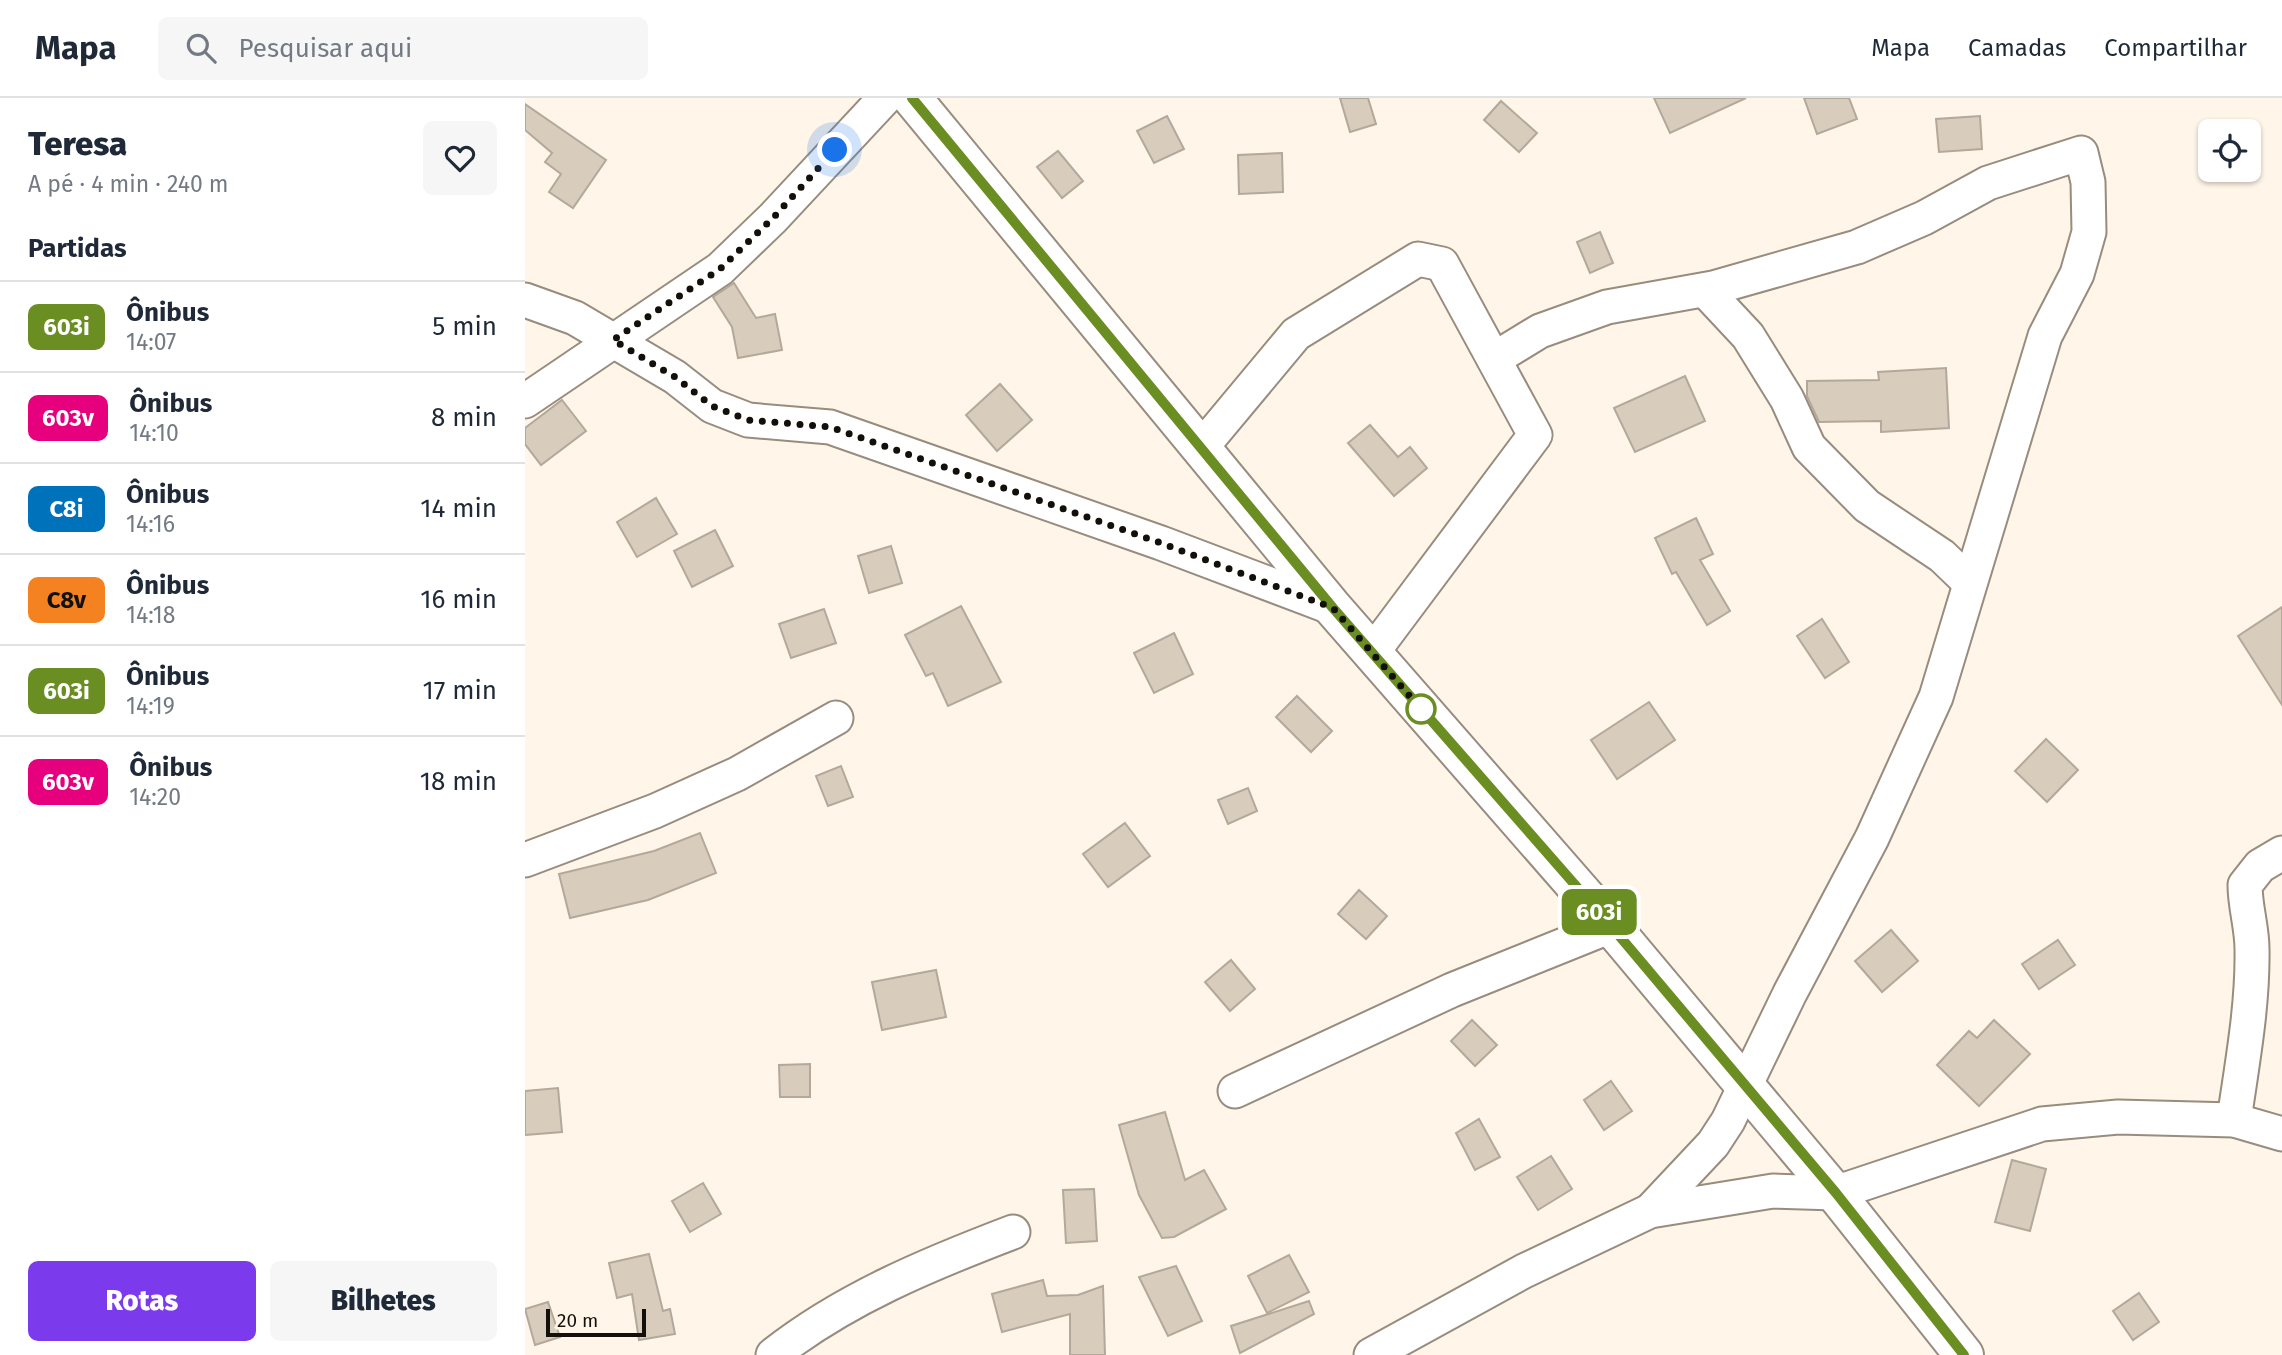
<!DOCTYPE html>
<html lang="pt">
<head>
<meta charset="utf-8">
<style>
  :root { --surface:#fff; --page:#f6f6f7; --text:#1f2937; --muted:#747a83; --line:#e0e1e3; --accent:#7c3aed }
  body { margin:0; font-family:"Fira Sans",sans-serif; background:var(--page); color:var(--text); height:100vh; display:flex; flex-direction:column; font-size:26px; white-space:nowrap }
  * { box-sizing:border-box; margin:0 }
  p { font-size:23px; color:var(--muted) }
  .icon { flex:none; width:38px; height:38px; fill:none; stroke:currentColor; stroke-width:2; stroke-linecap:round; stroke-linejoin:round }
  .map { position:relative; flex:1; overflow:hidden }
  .sheet { display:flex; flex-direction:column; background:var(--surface); width:525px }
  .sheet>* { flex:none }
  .badge { padding:0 14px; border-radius:10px; font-size:24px; line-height:46px }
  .controls { position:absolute; left:1673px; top:21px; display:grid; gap:14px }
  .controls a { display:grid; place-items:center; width:63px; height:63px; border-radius:10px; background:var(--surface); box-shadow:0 2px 5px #0004; font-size:35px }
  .scale { position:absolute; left:21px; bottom:18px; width:100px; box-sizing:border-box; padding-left:7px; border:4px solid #130f0a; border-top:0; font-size:19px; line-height:24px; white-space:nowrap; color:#130f0a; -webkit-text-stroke:5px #fff5e8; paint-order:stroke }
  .you { position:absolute; width:35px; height:35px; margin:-18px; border:5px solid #fff; border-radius:50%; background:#1a73e8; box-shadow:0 0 0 10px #1a73e833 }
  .map>.badge { position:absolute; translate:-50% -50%; box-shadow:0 0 0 4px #fff }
  h2 { padding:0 28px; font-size:26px; line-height:63px }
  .round { display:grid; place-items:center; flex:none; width:74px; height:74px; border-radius:10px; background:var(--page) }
  .overview { display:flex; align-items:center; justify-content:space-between; height:119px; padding:0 28px }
  h1 { font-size:33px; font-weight:800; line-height:52px }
  .button { display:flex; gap:14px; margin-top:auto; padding:14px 28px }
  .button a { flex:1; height:80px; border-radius:10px; background:var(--accent); color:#fff; font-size:28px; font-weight:800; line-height:80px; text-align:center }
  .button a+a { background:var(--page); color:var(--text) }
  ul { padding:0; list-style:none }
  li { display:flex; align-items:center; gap:21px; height:91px; padding:0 28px; border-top:2px solid var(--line) }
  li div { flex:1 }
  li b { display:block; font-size:26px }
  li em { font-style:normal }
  li .badge { min-width:77px; font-weight:700; text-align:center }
  header { display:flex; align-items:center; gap:42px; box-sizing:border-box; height:98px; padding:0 35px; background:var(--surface); border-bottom:2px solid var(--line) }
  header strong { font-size:33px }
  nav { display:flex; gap:38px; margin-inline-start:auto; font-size:24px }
  .search { width:490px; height:63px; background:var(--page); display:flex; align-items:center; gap:18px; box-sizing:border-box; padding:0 24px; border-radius:10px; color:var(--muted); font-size:26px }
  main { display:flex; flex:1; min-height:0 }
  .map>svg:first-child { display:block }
  .building { fill:#d8cdbd; stroke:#b3a899; stroke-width:2 }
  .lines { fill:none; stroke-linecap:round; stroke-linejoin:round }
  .minor-casing { stroke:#978c7d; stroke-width:37 }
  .tertiary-casing { stroke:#978c7d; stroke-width:42 }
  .minor { stroke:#fff; stroke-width:33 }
  .tertiary { stroke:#fff; stroke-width:38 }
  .line-casing { stroke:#fff; stroke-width:16 }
  .line { stroke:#6b8e23; stroke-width:10 }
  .walk { stroke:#130f0a; stroke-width:7; stroke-dasharray:0 12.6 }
  .stop-dot { fill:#fff; stroke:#6b8e23; stroke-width:3.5 }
</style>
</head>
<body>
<header>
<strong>Mapa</strong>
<div class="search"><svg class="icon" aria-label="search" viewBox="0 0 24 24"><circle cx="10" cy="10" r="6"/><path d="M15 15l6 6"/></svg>Pesquisar aqui</div>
<nav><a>Mapa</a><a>Camadas</a><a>Compartilhar</a></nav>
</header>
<main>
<section class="sheet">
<div class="overview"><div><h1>Teresa</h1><p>A pé · 4 min · 240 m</p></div><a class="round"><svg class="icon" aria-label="heart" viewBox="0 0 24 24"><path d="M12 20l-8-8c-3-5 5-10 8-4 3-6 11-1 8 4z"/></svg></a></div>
<h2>Partidas</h2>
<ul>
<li><span class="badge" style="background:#6b8e23;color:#fff">603i</span><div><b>Ônibus</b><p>14:07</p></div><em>5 min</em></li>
<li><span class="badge" style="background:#e6007e;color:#fff">603v</span><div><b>Ônibus</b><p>14:10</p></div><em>8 min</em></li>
<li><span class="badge" style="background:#0072bc;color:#fff">C8i</span><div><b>Ônibus</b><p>14:16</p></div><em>14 min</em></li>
<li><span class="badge" style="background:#f58220;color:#111">C8v</span><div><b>Ônibus</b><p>14:18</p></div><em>16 min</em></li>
<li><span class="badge" style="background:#6b8e23;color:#fff">603i</span><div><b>Ônibus</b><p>14:19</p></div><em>17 min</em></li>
<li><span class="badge" style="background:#e6007e;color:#fff">603v</span><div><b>Ônibus</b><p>14:20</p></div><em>18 min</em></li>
</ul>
<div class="button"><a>Rotas</a><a>Bilhetes</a></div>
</section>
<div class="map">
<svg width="1757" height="1257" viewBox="0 0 1757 1257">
  <rect width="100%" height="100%" fill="#fff5e8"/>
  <!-- building -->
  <g class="building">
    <path d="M 815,0 L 843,0 L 851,26 L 825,34 Z"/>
    <path d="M 1129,0 L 1221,0 L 1145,35 Z"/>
    <path d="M 1279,0 L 1324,0 L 1332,21 L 1292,36 Z"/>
    <path d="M 976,3 L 1012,35 L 994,54 L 959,22 Z"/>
    <path d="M 0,6 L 81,62 L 48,110 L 24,94 L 36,76 L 20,64 L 27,55 L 0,32 Z"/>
    <path d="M 642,18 L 659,51 L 629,65 L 612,33 Z"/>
    <path d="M 1455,18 L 1457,51 L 1414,54 L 1411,21 Z"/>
    <path d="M 533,53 L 558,83 L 537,100 L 512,69 Z"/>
    <path d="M 757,55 L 758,94 L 714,96 L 713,57 Z"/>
    <path d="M 1075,134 L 1088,165 L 1065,175 L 1052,144 Z"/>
    <path d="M 209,185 L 231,220 L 250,216 L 257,252 L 213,260 L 207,229 L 188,199 Z"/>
    <path d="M 1421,270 L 1424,330 L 1356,334 L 1356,323 L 1294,324 L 1282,298 L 1282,283 L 1354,282 L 1353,274 Z"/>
    <path d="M 1160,278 L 1180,323 L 1110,354 L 1089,310 Z"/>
    <path d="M 475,286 L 507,322 L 472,353 L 441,317 Z"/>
    <path d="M 37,302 L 61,333 L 16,367 L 0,346 L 0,330 Z"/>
    <path d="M 845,327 L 873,359 L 885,349 L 902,370 L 869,398 L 823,345 Z"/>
    <path d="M 131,400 L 152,436 L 112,459 L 92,424 Z"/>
    <path d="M 1171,420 L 1188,456 L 1175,462 L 1205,513 L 1182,527 L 1151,474 L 1147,476 L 1130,440 Z"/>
    <path d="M 190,432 L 208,468 L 167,489 L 149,453 Z"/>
    <path d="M 366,448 L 377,485 L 344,495 L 333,458 Z"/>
    <path d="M 436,508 L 476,584 L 423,608 L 408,575 L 401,578 L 380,537 Z"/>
    <path d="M 1757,509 L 1757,607 L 1713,538 Z"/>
    <path d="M 299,511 L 311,545 L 266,560 L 254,526 Z"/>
    <path d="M 1297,521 L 1324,564 L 1300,580 L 1272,538 Z"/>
    <path d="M 649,535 L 668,576 L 629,595 L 609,555 Z"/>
    <path d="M 772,598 L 807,633 L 786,654 L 751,619 Z"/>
    <path d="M 1124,604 L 1150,642 L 1092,681 L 1066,642 Z"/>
    <path d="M 1521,641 L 1553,672 L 1522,704 L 1490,673 Z"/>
    <path d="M 316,668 L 328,699 L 303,708 L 291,678 Z"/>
    <path d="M 723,690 L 732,713 L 703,726 L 693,702 Z"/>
    <path d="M 600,725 L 625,758 L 583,789 L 558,756 Z"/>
    <path d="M 175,735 L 191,775 L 123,802 L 45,820 L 34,776 L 129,753 Z"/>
    <path d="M 834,792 L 862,818 L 841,841 L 813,816 Z"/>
    <path d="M 1366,832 L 1393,863 L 1357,894 L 1330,863 Z"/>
    <path d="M 1533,842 L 1550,867 L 1514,891 L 1497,866 Z"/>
    <path d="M 706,862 L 730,891 L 705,913 L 680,884 Z"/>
    <path d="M 411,872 L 421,919 L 357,932 L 347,884 Z"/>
    <path d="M 947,922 L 972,947 L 950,968 L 926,943 Z"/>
    <path d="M 1469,922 L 1505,956 L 1454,1008 L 1412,967 L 1444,933 L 1452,940 Z"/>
    <path d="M 285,966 L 285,999 L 255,999 L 254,967 Z"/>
    <path d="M 1086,983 L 1107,1013 L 1079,1032 L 1059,1002 Z"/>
    <path d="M 33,990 L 37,1034 L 0,1037 L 0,993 Z"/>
    <path d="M 640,1014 L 660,1082 L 679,1072 L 701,1111 L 649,1139 L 637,1140 L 614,1097 L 594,1027 Z"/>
    <path d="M 954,1021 L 975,1059 L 950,1072 L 931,1035 Z"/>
    <path d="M 1026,1058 L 1047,1091 L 1013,1112 L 992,1079 Z"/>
    <path d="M 1487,1062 L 1521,1071 L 1505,1133 L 1470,1124 Z"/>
    <path d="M 178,1085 L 196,1116 L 165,1134 L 147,1103 Z"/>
    <path d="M 569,1091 L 572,1143 L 541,1145 L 538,1092 Z"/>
    <path d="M 124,1156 L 138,1213 L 145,1211 L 150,1236 L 114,1242 L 107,1196 L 92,1200 L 84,1165 Z"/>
    <path d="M 764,1157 L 784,1194 L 742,1215 L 723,1178 Z"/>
    <path d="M 651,1168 L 677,1223 L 643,1238 L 614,1179 Z"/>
    <path d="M 518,1182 L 522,1198 L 553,1197 L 578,1188 L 580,1257 L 545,1257 L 545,1216 L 477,1234 L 467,1196 Z"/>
    <path d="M 1614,1195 L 1634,1224 L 1608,1242 L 1588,1213 Z"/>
    <path d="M 784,1203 L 789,1216 L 715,1255 L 706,1228 Z"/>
    <path d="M 23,1204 L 35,1239 L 10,1247 L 0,1211 Z"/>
  </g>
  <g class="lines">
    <defs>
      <g id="minor">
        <path d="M 1180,192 L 1223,238 L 1262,301 L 1284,349 L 1342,408 L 1417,458 L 1444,484"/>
        <path d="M 0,202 L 50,220 L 150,279 L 187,308 L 223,322 L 305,329 L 636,445 L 808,510"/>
        <path d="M 969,261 L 1015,233 L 1082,209 L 1188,190 L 1332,149 L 1399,120 L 1463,85 L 1556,55 L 1563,84 L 1564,134 L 1552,176 L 1520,238 L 1411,599 L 1347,740 L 1265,895 L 1203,1023 L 1188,1046 L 1125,1113"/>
        <path d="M 0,303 L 195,171 L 248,120 L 360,0"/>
        <path d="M 676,350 L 771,236 L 893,161 L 917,166 L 1010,337 L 847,555"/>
        <path d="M 0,762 L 130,713 L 212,676 L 311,620"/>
        <path d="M 710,993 L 927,892 L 1086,828"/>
        <path d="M 1709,1022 C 1717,966 1728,908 1727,851 C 1727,829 1720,809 1720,787 L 1735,768 L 1757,755"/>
        <path d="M 248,1257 C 319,1201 404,1166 488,1134"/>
        <path d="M 846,1257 L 999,1173 L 1125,1113 L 1248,1093 L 1310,1095 L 1517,1026 L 1593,1019 L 1709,1022 L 1757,1036"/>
      </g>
      <path id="tertiary" d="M 387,0 L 808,510 L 1086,828 L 1310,1095 L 1439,1257"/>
    </defs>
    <!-- minor casing -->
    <use href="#minor" class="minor-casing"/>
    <!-- tertiary casing -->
    <use href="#tertiary" class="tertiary-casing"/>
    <!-- minor -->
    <use href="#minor" class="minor"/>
    <!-- tertiary -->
    <use href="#tertiary" class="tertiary"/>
  </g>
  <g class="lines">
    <defs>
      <path id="line" d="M 387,0 L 808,510 L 1086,828 L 1311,1095 L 1439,1257"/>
    </defs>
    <!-- line casing -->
    <use href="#line" class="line-casing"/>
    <!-- line -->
    <use href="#line" class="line"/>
    <!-- walk -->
    <path class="walk" d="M 310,52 L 248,120 L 195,171 L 88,242 L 150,279 L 187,308 L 223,322 L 305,329 L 636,445 L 808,510 L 896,611"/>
  </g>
  <!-- markers -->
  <circle class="stop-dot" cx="896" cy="611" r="14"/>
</svg>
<div class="controls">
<a><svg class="icon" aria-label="locate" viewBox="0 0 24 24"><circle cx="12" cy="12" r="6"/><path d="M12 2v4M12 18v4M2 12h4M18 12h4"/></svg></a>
</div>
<div class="scale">20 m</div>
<div class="you" style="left:310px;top:52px"></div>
<b class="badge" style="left:1074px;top:814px;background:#6b8e23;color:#fff">603i</b>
</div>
</main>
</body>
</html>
